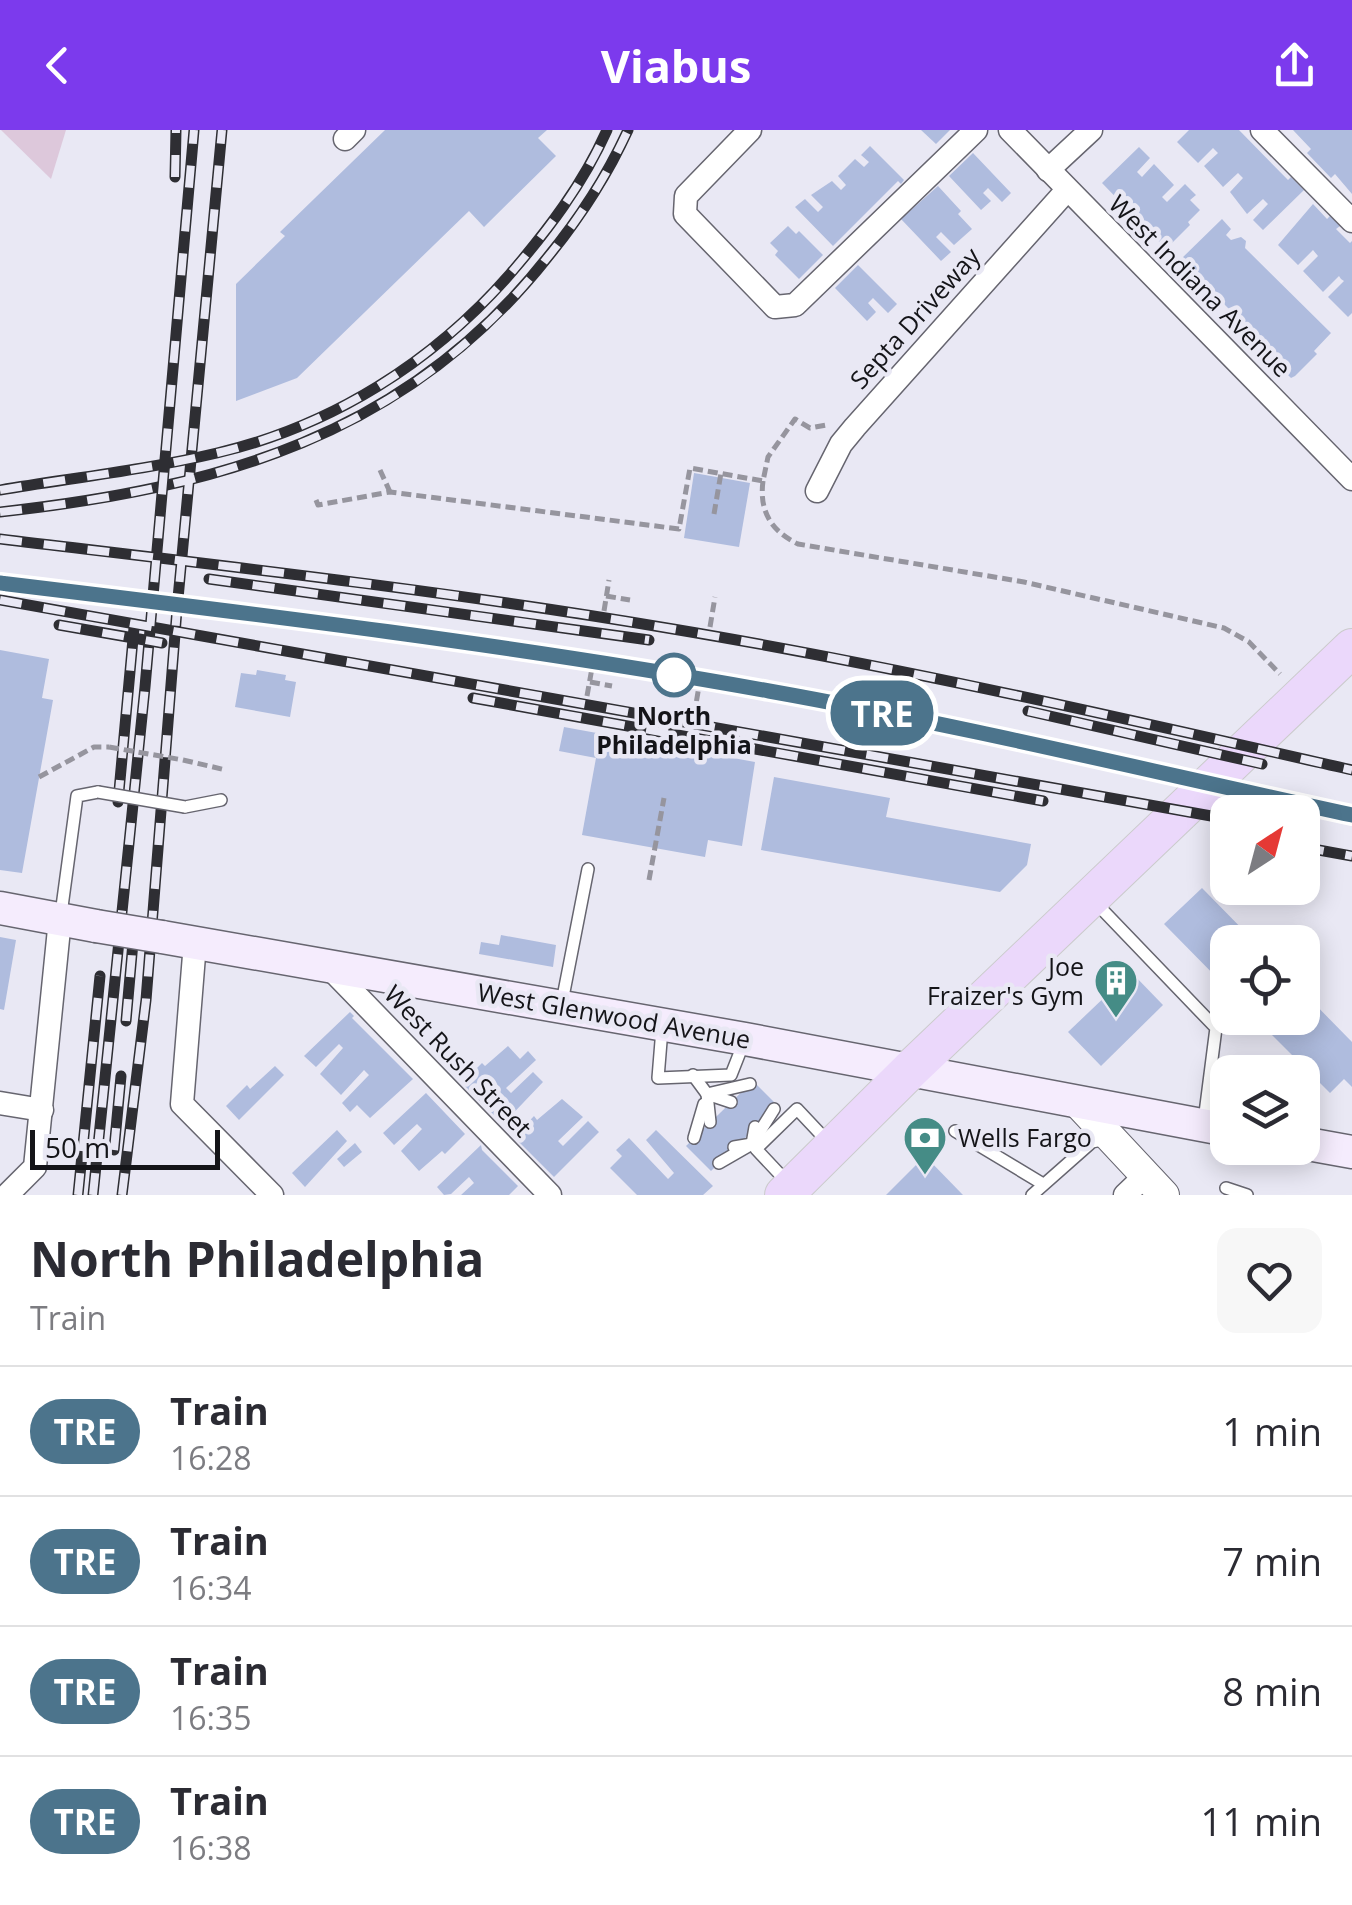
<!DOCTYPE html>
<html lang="en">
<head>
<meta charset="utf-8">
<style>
  :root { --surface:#fff; --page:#f7f7f7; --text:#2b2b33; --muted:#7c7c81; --line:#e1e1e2; --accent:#7c3aed }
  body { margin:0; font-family:"Open Sans",sans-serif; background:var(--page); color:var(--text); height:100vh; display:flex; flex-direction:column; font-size:38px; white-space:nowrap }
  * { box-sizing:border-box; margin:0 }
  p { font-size:32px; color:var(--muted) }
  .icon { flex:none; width:55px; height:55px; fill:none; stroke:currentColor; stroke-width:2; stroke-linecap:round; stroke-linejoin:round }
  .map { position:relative; height:1065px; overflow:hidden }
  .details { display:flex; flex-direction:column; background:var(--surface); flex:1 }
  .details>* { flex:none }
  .badge { padding:0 20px; border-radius:32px; font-size:35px; line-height:65px }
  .needle { width:65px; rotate:36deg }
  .fabs { position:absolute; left:1210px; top:665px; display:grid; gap:20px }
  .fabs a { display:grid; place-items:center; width:110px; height:110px; border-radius:20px; background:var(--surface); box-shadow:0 5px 25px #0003; font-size:50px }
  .scale { position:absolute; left:30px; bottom:25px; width:190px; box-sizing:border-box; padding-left:10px; border:5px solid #141418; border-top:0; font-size:28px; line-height:35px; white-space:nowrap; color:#141418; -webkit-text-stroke:8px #e9e8f4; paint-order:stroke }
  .map>.badge { position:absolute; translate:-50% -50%; box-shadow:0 0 0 5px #fff }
  .round { display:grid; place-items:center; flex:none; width:105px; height:105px; border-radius:20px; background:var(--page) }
  .headline { display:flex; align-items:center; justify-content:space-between; height:170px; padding:0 30px }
  h1 { font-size:48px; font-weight:700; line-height:75px }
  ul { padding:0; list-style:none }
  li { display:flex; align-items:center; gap:30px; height:130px; padding:0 30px; border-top:2px solid var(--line) }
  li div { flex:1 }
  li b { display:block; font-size:38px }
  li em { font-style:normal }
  li .badge { min-width:110px; font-weight:700; text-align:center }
  header { display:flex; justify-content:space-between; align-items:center; height:130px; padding:0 30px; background:var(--accent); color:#fff; font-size:45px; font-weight:700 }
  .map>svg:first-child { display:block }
  .green { fill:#ddc8db }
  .building { fill:#afbcde }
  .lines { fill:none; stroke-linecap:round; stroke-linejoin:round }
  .service-casing { stroke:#66656f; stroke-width:14 }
  .minor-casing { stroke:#66656f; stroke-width:25 }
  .tertiary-casing { stroke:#66656f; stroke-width:32 }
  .secondary-casing { stroke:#66656f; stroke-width:35 }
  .primary-casing { stroke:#cbcbcc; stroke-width:40 }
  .path { stroke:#96959e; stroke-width:5; stroke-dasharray:10 5; stroke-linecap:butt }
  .service { stroke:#fff; stroke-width:11 }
  .minor { stroke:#fff; stroke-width:22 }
  .tertiary { stroke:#fff; stroke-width:30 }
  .secondary { stroke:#f5ecfd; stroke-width:32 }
  .primary { stroke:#ebd8fb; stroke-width:38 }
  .rail-casing { stroke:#2e2e33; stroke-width:11 }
  .rail { stroke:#e9e8f4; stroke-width:8; stroke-dasharray:22; stroke-linecap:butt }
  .service-bridge-casing { stroke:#66656f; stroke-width:14; stroke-linecap:butt }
  .secondary-bridge-casing { stroke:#66656f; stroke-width:35; stroke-linecap:butt }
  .path-bridge { stroke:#96959e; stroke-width:5; stroke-dasharray:10 5; stroke-linecap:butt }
  .service-bridge { stroke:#fff; stroke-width:11 }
  .secondary-bridge { stroke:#f5ecfd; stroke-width:32 }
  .line-casing { stroke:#fff; stroke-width:22 }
  .line { stroke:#4c748c; stroke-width:15 }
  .stop-dot { fill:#fff; stroke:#4c748c; stroke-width:5 }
  .labels { text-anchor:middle; stroke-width:9; stroke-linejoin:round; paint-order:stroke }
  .street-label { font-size:25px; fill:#141418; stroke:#e9e8f4 }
  .stop-label { font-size:25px; font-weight:bold; fill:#141418; stroke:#e9e8f4 }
  .poi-label { font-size:25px; fill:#141418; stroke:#e9e8f4; text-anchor:end }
</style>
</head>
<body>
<header><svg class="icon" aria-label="back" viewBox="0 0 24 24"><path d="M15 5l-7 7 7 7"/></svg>Viabus<svg class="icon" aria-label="share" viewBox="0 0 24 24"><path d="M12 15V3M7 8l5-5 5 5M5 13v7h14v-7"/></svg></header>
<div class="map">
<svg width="1352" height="1065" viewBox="0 0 1352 1065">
  <rect width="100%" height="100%" fill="#e9e8f4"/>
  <!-- green -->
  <path class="green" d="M 1,0 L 66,0 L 51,49 Z"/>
  <!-- building -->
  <g class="building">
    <path d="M 385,0 L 547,0 L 538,8 L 556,26 L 484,97 L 469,81 L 297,248 L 236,271 L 236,154 L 285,106 L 280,102 Z"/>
    <path d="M 921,0 L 950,0 L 936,14 Z"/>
    <path d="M 1189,0 L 1239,0 L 1288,50 L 1291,47 L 1304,60 L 1263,100 L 1253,90 L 1268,74 L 1263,69 L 1247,84 L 1230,62 L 1243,48 L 1238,43 L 1223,57 L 1204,36 L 1218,23 L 1213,18 L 1198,33 L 1177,12 Z"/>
    <path d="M 1293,0 L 1352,0 L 1352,64 L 1335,44 L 1331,48 L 1307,23 L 1311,19 Z"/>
    <path d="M 870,16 L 904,50 L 901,54 L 898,51 L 833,116 L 795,77 L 805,69 L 818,82 L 823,77 L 811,65 L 832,51 L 841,60 L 846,55 L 838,46 L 855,29 L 864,37 L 869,32 L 861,25 Z"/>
    <path d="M 1139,17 L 1150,28 L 1137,42 L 1142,47 L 1154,34 L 1174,55 L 1162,67 L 1167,72 L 1185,54 L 1196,65 L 1190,70 L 1200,80 L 1188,92 L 1190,95 L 1166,119 L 1102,53 Z"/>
    <path d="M 973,23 L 1011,63 L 1002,72 L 988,58 L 983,63 L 991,71 L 981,80 L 949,46 Z"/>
    <path d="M 938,56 L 961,81 L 958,84 L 972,99 L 954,115 L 941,102 L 936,107 L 951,122 L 941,131 L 901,89 Z"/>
    <path d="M 1313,74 L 1327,89 L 1330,86 L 1340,96 L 1336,99 L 1350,113 L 1352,111 L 1352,183 L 1348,187 L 1328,167 L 1344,151 L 1341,149 L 1339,146 L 1323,162 L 1303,141 L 1318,126 L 1313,120 L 1298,135 L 1278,115 Z"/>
    <path d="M 1222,89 L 1231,99 L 1226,105 L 1231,110 L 1241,107 L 1246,111 L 1245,118 L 1331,203 L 1314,221 L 1317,224 L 1295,246 L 1291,248 L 1253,210 L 1256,207 L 1228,184 L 1231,181 L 1180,130 Z"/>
    <path d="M 788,96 L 796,104 L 799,101 L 823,125 L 799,149 L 775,125 L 778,121 L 770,113 Z"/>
    <path d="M 858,135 L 897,174 L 888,183 L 873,168 L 868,173 L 876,182 L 867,191 L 835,158 Z"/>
    <path d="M 694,343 L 750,353 L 739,417 L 684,408 Z"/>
    <path d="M 0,520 L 49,529 L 42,568 L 53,570 L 22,743 L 0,740 Z"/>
    <path d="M 257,540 L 286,545 L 285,550 L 296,552 L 290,587 L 235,577 L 241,543 L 256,545 Z"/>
    <path d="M 564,597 L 755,632 L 742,716 L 708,710 L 705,727 L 582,705 L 596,628 L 559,621 Z"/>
    <path d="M 774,647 L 890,668 L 886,687 L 1031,714 L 1027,735 L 1000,762 L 761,720 Z"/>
    <path d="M 1202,758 L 1255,812 L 1228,812 L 1228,859 L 1164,794 Z"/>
    <path d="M 501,805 L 556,815 L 553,837 L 479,824 L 481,812 L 499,815 Z"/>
    <path d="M 0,807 L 16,810 L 4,880 L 0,879 Z"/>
    <path d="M 1131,842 L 1163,875 L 1101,936 L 1068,902 Z"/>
    <path d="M 1302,861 L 1352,912 L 1352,957 L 1344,949 L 1330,963 L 1255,888 L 1302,888 Z"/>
    <path d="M 350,882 L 354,886 L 352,888 L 413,949 L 370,988 L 357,975 L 350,982 L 342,973 L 369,945 L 364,940 L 341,965 L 320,944 L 343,918 L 339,914 L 316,937 L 304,926 Z"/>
    <path d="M 508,916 L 520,929 L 528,921 L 536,930 L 506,958 L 511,963 L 533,942 L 543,952 L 503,994 L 462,953 L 482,933 L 485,936 Z"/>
    <path d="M 275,936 L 284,945 L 239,990 L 226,976 L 247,955 L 250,959 Z"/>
    <path d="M 753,951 L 778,976 L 711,1041 L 686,1016 Z"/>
    <path d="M 426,963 L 465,1004 L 445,1024 L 442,1021 L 419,1041 L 401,1021 L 422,999 L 417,994 L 394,1015 L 383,1003 Z"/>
    <path d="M 562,969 L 583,987 L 558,1011 L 563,1016 L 588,991 L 599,1002 L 554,1047 L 514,1007 L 534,986 L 537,990 Z"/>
    <path d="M 337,1000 L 347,1011 L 305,1057 L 292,1043 Z"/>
    <path d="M 656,1000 L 713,1056 L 703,1065 L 637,1065 L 610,1038 L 622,1026 L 616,1020 L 629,1008 L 668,1049 L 674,1043 L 646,1010 Z"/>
    <path d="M 355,1013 L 362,1022 L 344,1037 L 337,1029 Z"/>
    <path d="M 481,1015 L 482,1020 L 518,1056 L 509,1065 L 461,1065 L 474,1053 L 469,1047 L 451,1064 L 444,1065 L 437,1057 Z"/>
    <path d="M 925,1026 L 963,1065 L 886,1065 Z"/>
  </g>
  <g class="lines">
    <defs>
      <g id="service">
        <path d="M 185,677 L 221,670"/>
        <path d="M 1093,770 L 1216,898 L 1204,991"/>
        <path d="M 61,784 L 77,666 L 98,662"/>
        <path d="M 562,872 L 588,739"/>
        <path d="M 662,899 L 658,948 L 731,945 L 744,912"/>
        <path d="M 693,945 L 707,964 L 750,954"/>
        <path d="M 710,992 L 707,964 L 731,972"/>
        <path d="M 755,997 L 752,1014 L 774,979"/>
        <path d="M 955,1001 L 1043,1054"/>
        <path d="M 694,1008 L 704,974"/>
        <path d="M 719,1033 L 752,1014 L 734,1017"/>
        <path d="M 788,1053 L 756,1019 L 797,979 L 829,1013"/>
        <path d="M 1226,1058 L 1247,1065"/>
        <path d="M 1032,1065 L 1092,1012 L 1106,1009"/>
      </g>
      <g id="minor">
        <path d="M 750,0 L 686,66 L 685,84 L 775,177 L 795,175 L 976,0"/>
        <path d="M 1010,0 L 1352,349"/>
        <path d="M 1262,0 L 1352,91"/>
        <path d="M 345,9 L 354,0"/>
        <path d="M 1048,40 L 1091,0"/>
        <path d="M 817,361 L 841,314 L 855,297 L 1067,60"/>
        <path d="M 195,813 L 182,974 L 272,1065"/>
        <path d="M 326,834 L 550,1065"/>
        <path d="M 0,973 L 42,980"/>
        <path d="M 7,1065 L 35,1037 L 60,789"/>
        <path d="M 1125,1065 L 1145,1046"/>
      </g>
      <path id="tertiary" d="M 1078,973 L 1164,1065"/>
      <g id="secondary">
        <path d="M 0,778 L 96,796"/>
        <path d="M 162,807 L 745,909 L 1228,1000"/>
        <path d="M 1302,1013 L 1352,1022"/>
      </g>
      <path id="primary" d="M 784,1065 L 910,940 L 1352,518"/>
    </defs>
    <!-- service casing -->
    <use href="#service" class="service-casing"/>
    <!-- minor casing -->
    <use href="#minor" class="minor-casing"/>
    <!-- tertiary casing -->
    <use href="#tertiary" class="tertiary-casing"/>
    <!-- secondary casing -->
    <use href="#secondary" class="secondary-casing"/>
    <!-- primary casing -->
    <use href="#primary" class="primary-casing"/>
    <!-- path -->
    <g class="path">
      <path d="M 380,340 L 390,362"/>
      <path d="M 763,351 C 759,381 771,401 798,414 L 1024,452 L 1224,498 L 1249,512 L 1280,544"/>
      <path d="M 316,370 L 318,375 L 390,362 L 679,399 L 690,338 L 763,351 L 768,327 L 795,289 L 810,298 L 826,295"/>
      <path d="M 714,384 L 721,343"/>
      <path d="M 606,466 L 630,470"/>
      <path d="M 604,481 L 609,450"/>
      <path d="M 710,497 L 715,467"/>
      <path d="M 590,552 L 612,556"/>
      <path d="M 587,566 L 592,538"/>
      <path d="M 694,586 L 699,556"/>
      <path d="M 183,630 L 226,640"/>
      <path d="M 39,647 L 94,617 L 109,617"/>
      <path d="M 649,750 L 664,668"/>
    </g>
    <!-- service -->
    <use href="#service" class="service"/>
    <!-- minor -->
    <use href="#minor" class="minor"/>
    <!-- tertiary -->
    <use href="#tertiary" class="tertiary"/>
    <!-- secondary -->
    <use href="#secondary" class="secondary"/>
    <!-- primary -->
    <use href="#primary" class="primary"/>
    <defs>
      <g id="rail">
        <path d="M 175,47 L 176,0"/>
        <path d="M 0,360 C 72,348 145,340 217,323 C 332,296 433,232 510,144 C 548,100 583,54 607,0"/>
        <path d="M 0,382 C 218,358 406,306 547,128 C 579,89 607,46 628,0"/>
        <path d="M 0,409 C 225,436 450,461 673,499 C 901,537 1126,589 1352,640"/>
        <path d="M 209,449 L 649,510"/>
        <path d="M 0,453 C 257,483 515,515 769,561 C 965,596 1158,643 1352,685"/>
        <path d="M 0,470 L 1228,689"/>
        <path d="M 59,495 L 162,513"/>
        <path d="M 473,568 L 1043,671"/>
        <path d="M 1028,581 L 1262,634"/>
        <path d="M 118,672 L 134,498"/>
        <path d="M 1302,717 L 1352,726"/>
        <path d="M 126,891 L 134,801"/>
        <path d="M 114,1020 L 121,946"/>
        <path d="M 78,1065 L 100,846"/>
        <path d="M 93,1065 L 145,557 L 194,0"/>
        <path d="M 122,1065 L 146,870 L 177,479 L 222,0"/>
      </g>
    </defs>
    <!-- rail casing -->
    <use href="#rail" class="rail-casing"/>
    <!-- rail -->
    <use href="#rail" class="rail"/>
    <defs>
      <path id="service-bridge" d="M 98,662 L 185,677"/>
      <path id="secondary-bridge" d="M 96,796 L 162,807"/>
    </defs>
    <!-- service-bridge casing -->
    <use href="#service-bridge" class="service-bridge-casing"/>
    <!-- secondary-bridge casing -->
    <use href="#secondary-bridge" class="secondary-bridge-casing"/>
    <!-- path-bridge -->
    <path class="path-bridge" d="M 109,617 L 183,630"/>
    <!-- service-bridge -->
    <use href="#service-bridge" class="service-bridge"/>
    <!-- secondary-bridge -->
    <use href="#secondary-bridge" class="secondary-bridge"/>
  </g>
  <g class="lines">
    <defs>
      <path id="line" d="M 0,453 C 257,484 515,515 769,561 C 965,596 1158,643 1352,685"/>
    </defs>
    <!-- line casing -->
    <use href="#line" class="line-casing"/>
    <!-- line -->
    <use href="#line" class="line"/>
  </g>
  <!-- icons -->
  <defs>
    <symbol id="building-pin" viewBox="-11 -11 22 30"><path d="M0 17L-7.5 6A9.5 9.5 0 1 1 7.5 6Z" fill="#458c86" stroke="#e9e8f4"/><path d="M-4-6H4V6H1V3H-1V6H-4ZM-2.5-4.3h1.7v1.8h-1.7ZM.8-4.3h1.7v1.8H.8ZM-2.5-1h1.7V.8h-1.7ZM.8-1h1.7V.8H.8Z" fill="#fff"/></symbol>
    <symbol id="bank-pin" viewBox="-11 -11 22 30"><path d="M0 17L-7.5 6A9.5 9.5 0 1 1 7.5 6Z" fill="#458c86" stroke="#e9e8f4"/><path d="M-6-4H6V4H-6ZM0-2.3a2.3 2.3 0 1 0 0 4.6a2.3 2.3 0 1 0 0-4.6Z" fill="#fff"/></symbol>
  </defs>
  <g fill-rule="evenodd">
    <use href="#building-pin" x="1091" y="826" width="50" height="68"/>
    <use href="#bank-pin" x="900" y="983" width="50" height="68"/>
  </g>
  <!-- markers -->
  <circle class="stop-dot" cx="674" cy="545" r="20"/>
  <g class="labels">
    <!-- street labels -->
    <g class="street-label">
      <text transform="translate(1200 156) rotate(45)" y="9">West Indiana Avenue</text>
      <text transform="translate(915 188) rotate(-48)" y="9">Septa Driveway</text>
      <text transform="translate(614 886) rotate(10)" y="9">West Glenwood Avenue</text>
      <text transform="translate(458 931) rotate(46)" y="9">West Rush Street</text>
    </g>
    <!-- stop labels -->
    <g class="stop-label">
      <text x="674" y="595">North<tspan x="674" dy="29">Philadelphia</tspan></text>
    </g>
    <!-- poi labels -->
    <g class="poi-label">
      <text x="1084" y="846">Joe<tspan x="1084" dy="29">Fraizer's Gym</tspan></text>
      <text x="958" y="1017" text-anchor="start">Wells Fargo</text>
    </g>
  </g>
</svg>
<div class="fabs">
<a><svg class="needle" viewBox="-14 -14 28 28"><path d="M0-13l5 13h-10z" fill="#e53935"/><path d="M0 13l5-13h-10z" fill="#7c7c81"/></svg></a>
<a><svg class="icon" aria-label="locate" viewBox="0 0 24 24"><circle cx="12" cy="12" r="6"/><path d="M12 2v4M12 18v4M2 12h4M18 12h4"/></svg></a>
<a><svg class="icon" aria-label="layers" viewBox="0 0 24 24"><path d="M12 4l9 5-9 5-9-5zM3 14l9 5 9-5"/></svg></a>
</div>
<div class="scale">50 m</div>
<b class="badge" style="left:882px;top:583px;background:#4c748c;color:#fff">TRE</b>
</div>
<section class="details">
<div class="headline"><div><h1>North Philadelphia</h1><p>Train</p></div><a class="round"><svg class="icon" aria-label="heart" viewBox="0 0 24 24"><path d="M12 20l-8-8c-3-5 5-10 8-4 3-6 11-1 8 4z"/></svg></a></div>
<ul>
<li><span class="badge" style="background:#4c748c;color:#fff">TRE</span><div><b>Train</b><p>16:28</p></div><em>1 min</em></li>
<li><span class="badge" style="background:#4c748c;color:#fff">TRE</span><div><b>Train</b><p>16:34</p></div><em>7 min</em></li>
<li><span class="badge" style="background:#4c748c;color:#fff">TRE</span><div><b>Train</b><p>16:35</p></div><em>8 min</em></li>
<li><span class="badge" style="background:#4c748c;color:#fff">TRE</span><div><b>Train</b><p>16:38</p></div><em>11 min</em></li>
</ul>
</section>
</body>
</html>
